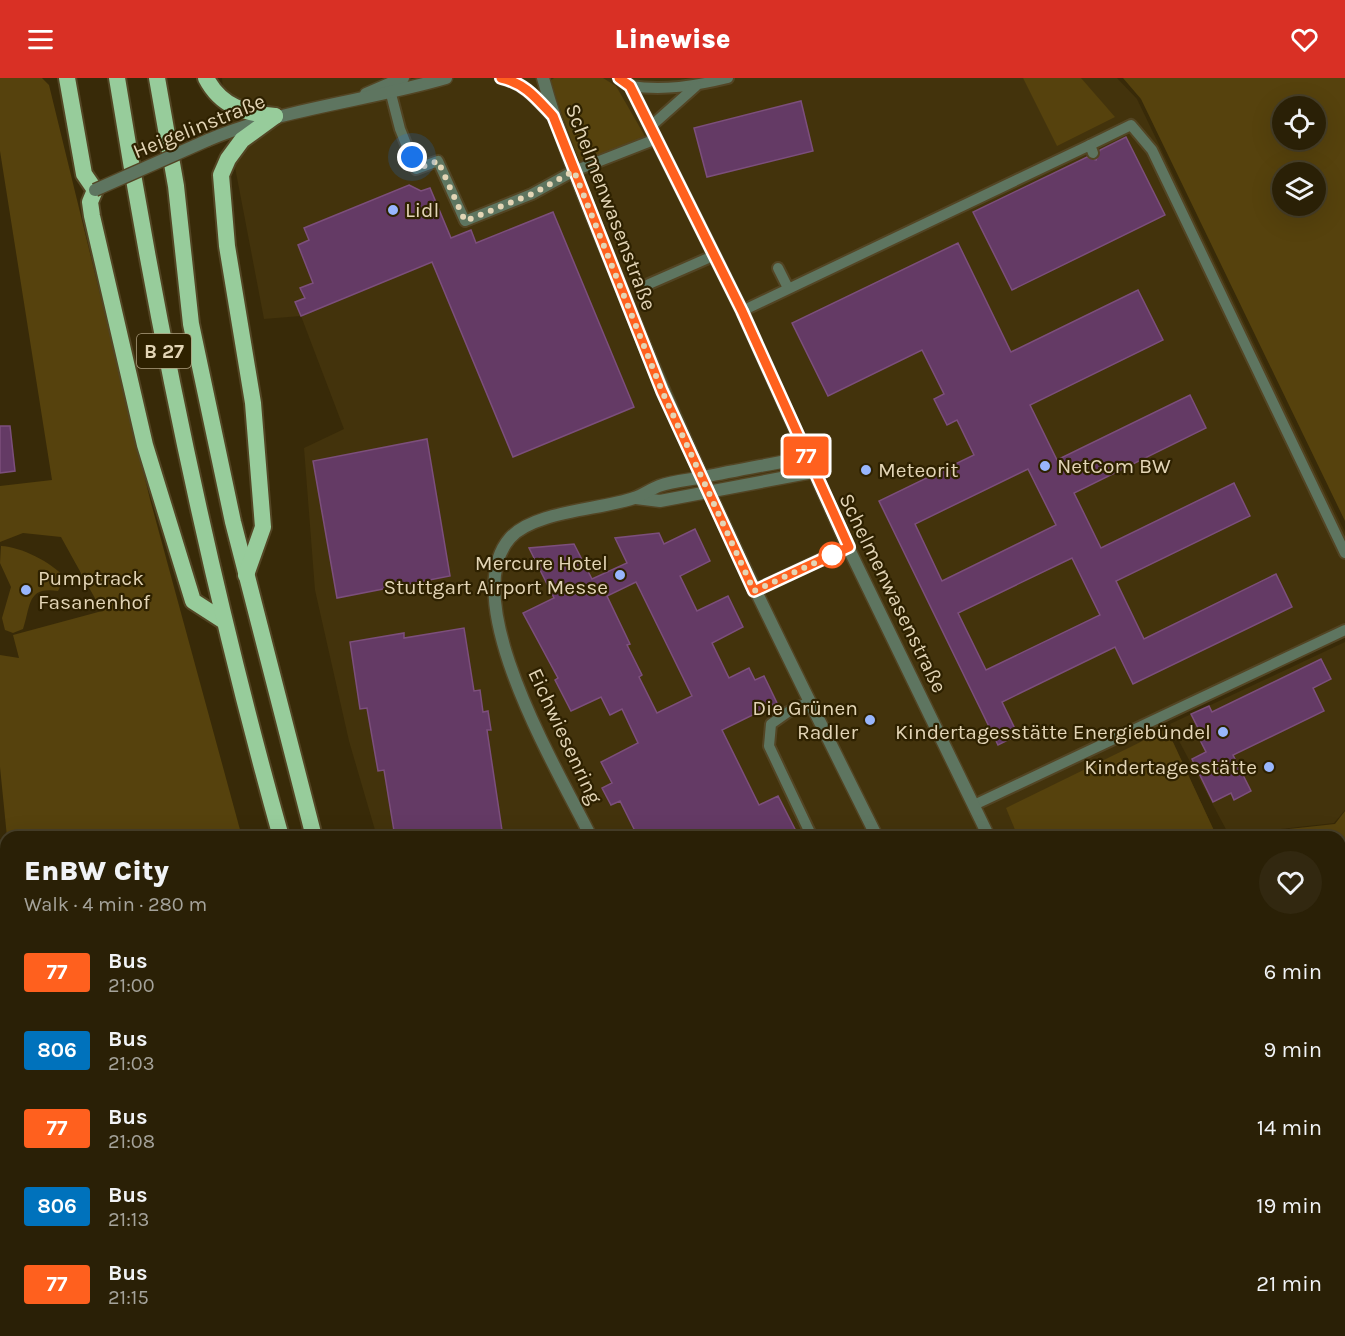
<!DOCTYPE html>
<html lang="en">
<head>
<meta charset="utf-8">
<style>
  :root { --surface:#2a2006; --page:#322810; --text:#f1f3f6; --muted:#a5a39b; --line:#463e28; --accent:#d93025 }
  body { margin:0; font-family:Karla,sans-serif; background:var(--page); color:var(--text); height:100vh; display:flex; flex-direction:column; font-size:22px; white-space:nowrap }
  * { box-sizing:border-box; margin:0 }
  p { font-size:20px; color:var(--muted) }
  .icon { flex:none; width:33px; height:33px; fill:none; stroke:currentColor; stroke-width:2; stroke-linecap:round; stroke-linejoin:round }
  .map { position:relative; flex:1; overflow:hidden }
  .details { position:absolute; left:0px; top:753px; width:1346px; height:506px; display:flex; flex-direction:column; background:var(--surface); border-radius:18px 18px 0 0; box-shadow:0 6px 24px #0002,0 0 0 2px var(--line) }
  .details>* { flex:none }
  .badge { padding:0 12px; border-radius:4px; font-size:21px; line-height:39px }
  .buttons { position:absolute; left:1272px; top:18px; display:grid; gap:12px }
  .buttons a { display:grid; place-items:center; width:54px; height:54px; border-radius:50%; background:var(--surface); box-shadow:0 6px 24px #0002,0 0 0 2px var(--line); font-size:30px }
  .you { position:absolute; width:30px; height:30px; margin:-15px; border:4px solid #fff; border-radius:50%; background:#1a73e8; box-shadow:0 0 0 9px #1a73e833 }
  .map>.badge { position:absolute; translate:-50% -50%; box-shadow:0 0 0 3px #fff }
  .round { display:grid; place-items:center; flex:none; width:63px; height:63px; border-radius:32px; background:var(--page) }
  .headline { display:flex; align-items:center; justify-content:space-between; height:102px; padding:0 24px }
  h1 { font-size:28px; font-weight:800; line-height:45px }
  ul { padding:0; list-style:none }
  li { display:flex; align-items:center; gap:18px; height:78px; padding:0 24px }
  li div { flex:1 }
  li b { display:block; font-size:22px }
  li em { font-style:normal }
  li .badge { min-width:66px; font-weight:700; text-align:center }
  header { display:flex; justify-content:space-between; align-items:center; height:78px; padding:0 24px; background:var(--accent); color:#fff; font-size:27px; font-weight:800 }
  .map>svg:first-child { display:block }
  .built { fill:#43330c }
  .green { fill:#56420d; fill-rule:evenodd }
  .building { fill:#643a65; stroke:#7c4f7c; stroke-width:1.5; fill-rule:evenodd }
  .lines { fill:none; stroke-linecap:round; stroke-linejoin:round }
  .service-casing { stroke:#534524; stroke-width:14 }
  .minor-casing { stroke:#534524; stroke-width:15 }
  .tertiary-casing { stroke:#534524; stroke-width:15 }
  .trunk-casing { stroke:#534524; stroke-width:20 }
  .motorway-casing { stroke:#534524; stroke-width:21 }
  .service { stroke:#5e7560; stroke-width:10 }
  .minor { stroke:#5e7560; stroke-width:12 }
  .tertiary { stroke:#5e7560; stroke-width:12 }
  .trunk { stroke:#97cc9b; stroke-width:16 }
  .motorway { stroke:#a0daa5; stroke-width:18 }
  .tram { stroke:#c9bb9c; stroke-width:1.5 }
  .tertiary-bridge-casing { stroke:#534524; stroke-width:15; stroke-linecap:butt }
  .tertiary-bridge { stroke:#5e7560; stroke-width:12 }
  .line-casing { stroke:#fff; stroke-width:14 }
  .line { stroke:#ff601e; stroke-width:9 }
  .walk { stroke:#e3d5b6; stroke-width:6; stroke-dasharray:0 10.8 }
  .poi-dot { fill:#98b6fd; stroke:#2e2100; stroke-width:2 }
  .stop-dot { fill:#fff; stroke:#ff601e; stroke-width:3 }
  .labels { text-anchor:middle; stroke-width:4.5; stroke-linejoin:round; paint-order:stroke }
  .shield { fill:#2e2100; stroke:#ad9f7f; stroke-width:1.5 }
  .shield-label { font-size:20px; font-weight:bold; fill:#e3d5b6 }
  .street-label { font-size:21px; fill:#e3d5b6; stroke:#2e2100 }
  .poi-label { font-size:21px; fill:#e3d5b6; stroke:#2e2100; text-anchor:start }
</style>
</head>
<body>
<header><svg class="icon" aria-label="menu" viewBox="0 0 24 24"><path d="M4 6h16M4 12h16M4 18h16"/></svg>Linewise<svg class="icon" aria-label="heart" viewBox="0 0 24 24"><path d="M12 20l-8-8c-3-5 5-10 8-4 3-6 11-1 8 4z"/></svg></header>
<div class="map">
<svg width="1345" height="1258" viewBox="0 0 1345 1258">
  <rect width="100%" height="100%" fill="#382a08"/>
  <!-- built -->
  <g class="built">
    <path d="M 222,0 L 1117,0 L 1137,21 L 1345,454 L 1345,546 L 1160,637 L 1217,759 L 377,759 L 349,663 L 315,512 L 304,370 L 344,351 L 301,238 L 264,241 L 226,42 Z"/>
    <path d="M 1345,564 L 1345,732 L 1334,745 L 1229,757 L 1170,646 Z"/>
    <path d="M 1340,994 L 1345,1005 L 1345,1258 L 615,1258 L 613,1253 L 1340,1252 Z"/>
  </g>
  <!-- green -->
  <g class="green">
    <path d="M 0,0 L 42,0 L 49,7 L 150,421 L 242,759 L 7,759 L 0,689 L 0,577 L 19,580 L 13,557 L 102,533 L 61,459 L 23,455 L 0,464 L 0,408 L 52,402 L 0,73 Z"/>
    <path d="M 554,0 L 603,0 L 616,8 L 646,60 L 580,86 L 550,3 Z"/>
    <path d="M 1023,0 L 1081,0 L 1115,39 L 1057,68 Z"/>
    <path d="M 1123,0 L 1345,0 L 1345,443 L 1141,21 ZM 1282,28 L 1316,28 L 1316,62 L 1282,62 ZM 1282,94 L 1316,94 L 1316,128 L 1282,128 Z"/>
    <path d="M 1,468 C 22,469 50,484 65,499 L 58,513 C 27,508 31,527 23,551 L 13,555 L 5,552 L 2,540 L 11,509 L 0,485 Z"/>
    <path d="M 1167,651 L 1217,759 L 1018,759 L 1006,730 Z"/>
    <path d="M 1345,733 L 1345,1005 L 1340,994 L 1340,759 L 1272,759 L 1270,753 L 1335,746 Z"/>
    <path d="M 6,989 L 6,1252 L 403,1252 L 405,1258 L 0,1258 L 0,991 Z"/>
    <path d="M 545,1253 L 613,1253 L 615,1258 L 547,1258 Z"/>
  </g>
  <!-- building -->
  <g class="building">
    <path d="M 801,23 L 813,73 L 707,99 L 694,50 Z"/>
    <path d="M 1126,59 L 1165,137 L 1012,212 L 973,134 L 1087,79 L 1096,82 L 1100,72 Z"/>
    <path d="M 409,107 L 421,113 L 430,110 L 451,160 L 471,152 L 476,165 L 553,134 L 634,329 L 513,379 L 432,184 L 301,238 L 295,224 L 305,220 L 300,210 L 313,205 L 298,167 L 309,162 L 304,150 Z"/>
    <path d="M 958,165 L 1011,274 L 1138,212 L 1163,262 L 1030,327 L 1057,382 L 1190,317 L 1206,350 L 1074,415 L 1101,470 L 1234,405 L 1250,438 L 1116,503 L 1144,561 L 1276,496 L 1292,529 L 1133,606 L 1115,569 L 1002,624 L 1018,657 L 998,667 L 879,423 L 974,377 L 957,342 L 947,347 L 934,321 L 944,316 L 922,272 L 828,318 L 792,245 ZM 1028,391 L 1056,447 L 942,503 L 915,446 ZM 1072,480 L 1100,537 L 986,592 L 958,535 Z"/>
    <path d="M 0,348 L 10,348 L 15,393 L 0,395 Z"/>
    <path d="M 427,361 L 450,498 L 337,520 L 313,383 Z"/>
    <path d="M 695,451 L 710,483 L 680,498 L 697,533 L 728,518 L 743,549 L 712,565 L 729,600 L 749,590 L 755,602 L 764,598 L 777,625 L 722,652 L 759,727 L 778,718 L 799,759 L 638,759 L 620,723 L 611,727 L 602,710 L 612,705 L 601,684 L 638,665 L 622,631 L 610,637 L 601,619 L 571,633 L 555,602 L 558,600 L 523,535 L 554,520 L 529,470 L 574,466 L 592,501 L 627,485 L 615,460 L 659,455 L 664,466 ZM 636,504 L 692,618 L 657,635 L 639,599 L 642,597 L 627,567 L 630,566 L 607,518 Z"/>
    <path d="M 464,550 L 474,613 L 480,612 L 483,634 L 488,633 L 491,652 L 487,652 L 503,759 L 395,759 L 384,692 L 378,693 L 367,630 L 360,631 L 350,564 L 404,555 L 404,560 Z"/>
    <path d="M 1321,581 L 1331,601 L 1313,610 L 1324,633 L 1233,677 L 1251,713 L 1234,722 L 1231,715 L 1213,724 L 1192,681 L 1206,674 L 1199,660 L 1202,658 L 1191,636 L 1209,628 L 1212,634 Z"/>
  </g>
  <g class="lines">
    <defs>
      <g id="service">
        <path d="M 630,8 C 664,13 695,8 728,0"/>
        <path d="M 391,16 L 400,51 L 416,91 L 438,83 L 465,143 L 532,116 L 574,93 L 656,61"/>
        <path d="M 650,49 L 696,8"/>
        <path d="M 1090,67 L 1131,47 L 1152,72 L 1345,475"/>
        <path d="M 778,190 L 788,210"/>
        <path d="M 649,206 L 713,178"/>
        <path d="M 742,233 L 1090,67 L 1093,75"/>
        <path d="M 809,624 L 788,634 L 771,646 L 769,668 L 812,759"/>
        <path d="M 974,727 L 1345,552"/>
        <path d="M 1006,1252 L 1007,1258"/>
      </g>
      <g id="minor">
        <path d="M 636,420 L 660,423 L 813,394"/>
        <path d="M 754,513 L 848,469"/>
        <path d="M 591,759 C 560,696 455,523 510,460 C 534,433 600,432 634,420 C 643,417 651,411 659,408 C 673,403 689,402 704,399 C 738,392 772,386 807,379"/>
        <path d="M 1340,1231 L 1345,1229"/>
      </g>
      <g id="tertiary">
        <path d="M 501,0 C 525,5 536,21 552,37"/>
        <path d="M 543,0 C 562,70 592,137 619,204 C 694,394 786,576 877,759"/>
        <path d="M 619,0 L 630,8 L 742,233 L 848,469 L 989,759"/>
        <path d="M 366,16 L 403,0"/>
        <path d="M 208,62 C 285,30 367,23 446,0"/>
        <path d="M 1117,1252 L 1120,1258"/>
        <path d="M 1236,1252 L 1239,1258"/>
      </g>
      <g id="trunk">
        <path d="M 67,0 L 84,96 L 95,112 L 90,124 L 92,138 L 145,367 L 193,523 L 224,543"/>
        <path d="M 117,0 C 158,256 211,509 281,759"/>
        <path d="M 157,0 L 176,108 L 191,246 L 233,444 L 314,759"/>
        <path d="M 206,0 C 221,29 245,35 275,38"/>
        <path d="M 246,497 L 263,449 L 253,325 L 227,168 L 221,97 L 228,81 L 242,62 L 275,38"/>
        <path d="M 474,1252 L 476,1258"/>
      </g>
      <path id="motorway" d="M 440,1253 L 440,1258"/>
    </defs>
    <!-- service casing -->
    <use href="#service" class="service-casing"/>
    <!-- minor casing -->
    <use href="#minor" class="minor-casing"/>
    <!-- tertiary casing -->
    <use href="#tertiary" class="tertiary-casing"/>
    <!-- trunk casing -->
    <use href="#trunk" class="trunk-casing"/>
    <!-- motorway casing -->
    <use href="#motorway" class="motorway-casing"/>
    <!-- service -->
    <use href="#service" class="service"/>
    <!-- minor -->
    <use href="#minor" class="minor"/>
    <!-- tertiary -->
    <use href="#tertiary" class="tertiary"/>
    <!-- trunk -->
    <use href="#trunk" class="trunk"/>
    <!-- motorway -->
    <use href="#motorway" class="motorway"/>
    <!-- tram -->
    <g class="tram">
      <path d="M 1198,1252 L 1201,1258"/>
      <path d="M 1209,1252 L 1212,1258"/>
    </g>
    <defs>
      <path id="tertiary-bridge" d="M 95,112 L 208,62"/>
    </defs>
    <!-- tertiary-bridge casing -->
    <use href="#tertiary-bridge" class="tertiary-bridge-casing"/>
    <!-- tertiary-bridge -->
    <use href="#tertiary-bridge" class="tertiary-bridge"/>
  </g>
  <g class="lines">
    <defs>
      <path id="line" d="M 501,0 C 525,5 537,21 553,38 L 662,313 L 754,513 L 849,469 L 742,233 L 630,8 L 619,0"/>
    </defs>
    <!-- line casing -->
    <use href="#line" class="line-casing"/>
    <!-- line -->
    <use href="#line" class="line"/>
    <!-- walk -->
    <path class="walk" d="M 412,79 L 416,91 L 438,83 L 465,143 L 532,116 L 574,93 L 662,313 L 754,513 L 832,477"/>
  </g>
  <!-- markers -->
  <g class="poi-dot">
    <circle cx="393" cy="132" r="6"/>
    <circle cx="1045" cy="388" r="6"/>
    <circle cx="866" cy="392" r="6"/>
    <circle cx="620" cy="497" r="6"/>
    <circle cx="26" cy="512" r="6"/>
    <circle cx="870" cy="642" r="6"/>
    <circle cx="1223" cy="654" r="6"/>
    <circle cx="1269" cy="689" r="6"/>
  </g>
  <circle class="stop-dot" cx="832" cy="477" r="12"/>
  <g class="labels">
    <!-- shield labels -->
    <rect class="shield" x="137" y="256" width="54" height="34" rx="4.5"/>
    <g class="shield-label">
      <text x="164" y="280">B 27</text>
    </g>
    <!-- street labels -->
    <g class="street-label">
      <text transform="translate(199 48) rotate(-22)" y="7">Heigelinstraße</text>
      <text transform="translate(611 129) rotate(69)" y="7">Schelmenwasenstraße</text>
      <text transform="translate(893 515) rotate(64)" y="7">Schelmenwasenstraße</text>
      <text transform="translate(565 658) rotate(65)" y="7">Eichwiesenring</text>
    </g>
    <!-- poi labels -->
    <g class="poi-label">
      <text x="405" y="139">Lidl</text>
      <text x="1057" y="395">NetCom BW</text>
      <text x="878" y="399">Meteorit</text>
      <text x="608" y="492" text-anchor="end">Mercure Hotel<tspan x="608" dy="24">Stuttgart Airport Messe</tspan></text>
      <text x="38" y="507">Pumptrack<tspan x="38" dy="24">Fasanenhof</tspan></text>
      <text x="858" y="637" text-anchor="end">Die Grünen<tspan x="858" dy="24">Radler</tspan></text>
      <text x="1211" y="661" text-anchor="end">Kindertagesstätte Energiebündel</text>
      <text x="1257" y="696" text-anchor="end">Kindertagesstätte</text>
    </g>
  </g>
</svg>
<div class="buttons">
<a><svg class="icon" aria-label="locate" viewBox="0 0 24 24"><circle cx="12" cy="12" r="6"/><path d="M12 2v4M12 18v4M2 12h4M18 12h4"/></svg></a>
<a><svg class="icon" aria-label="layers" viewBox="0 0 24 24"><path d="M12 4l9 5-9 5-9-5zM3 14l9 5 9-5"/></svg></a>
</div>
<div class="you" style="left:412px;top:79px"></div>
<b class="badge" style="left:806px;top:378px;background:#ff601e;color:#fff">77</b>
<section class="details">
<div class="headline"><div><h1>EnBW City</h1><p>Walk · 4 min · 280 m</p></div><a class="round"><svg class="icon" aria-label="heart" viewBox="0 0 24 24"><path d="M12 20l-8-8c-3-5 5-10 8-4 3-6 11-1 8 4z"/></svg></a></div>
<ul>
<li><span class="badge" style="background:#ff601e;color:#fff">77</span><div><b>Bus</b><p>21:00</p></div><em>6 min</em></li>
<li><span class="badge" style="background:#0072bc;color:#fff">806</span><div><b>Bus</b><p>21:03</p></div><em>9 min</em></li>
<li><span class="badge" style="background:#ff601e;color:#fff">77</span><div><b>Bus</b><p>21:08</p></div><em>14 min</em></li>
<li><span class="badge" style="background:#0072bc;color:#fff">806</span><div><b>Bus</b><p>21:13</p></div><em>19 min</em></li>
<li><span class="badge" style="background:#ff601e;color:#fff">77</span><div><b>Bus</b><p>21:15</p></div><em>21 min</em></li>
</ul>
</section>
</div>
</body>
</html>
